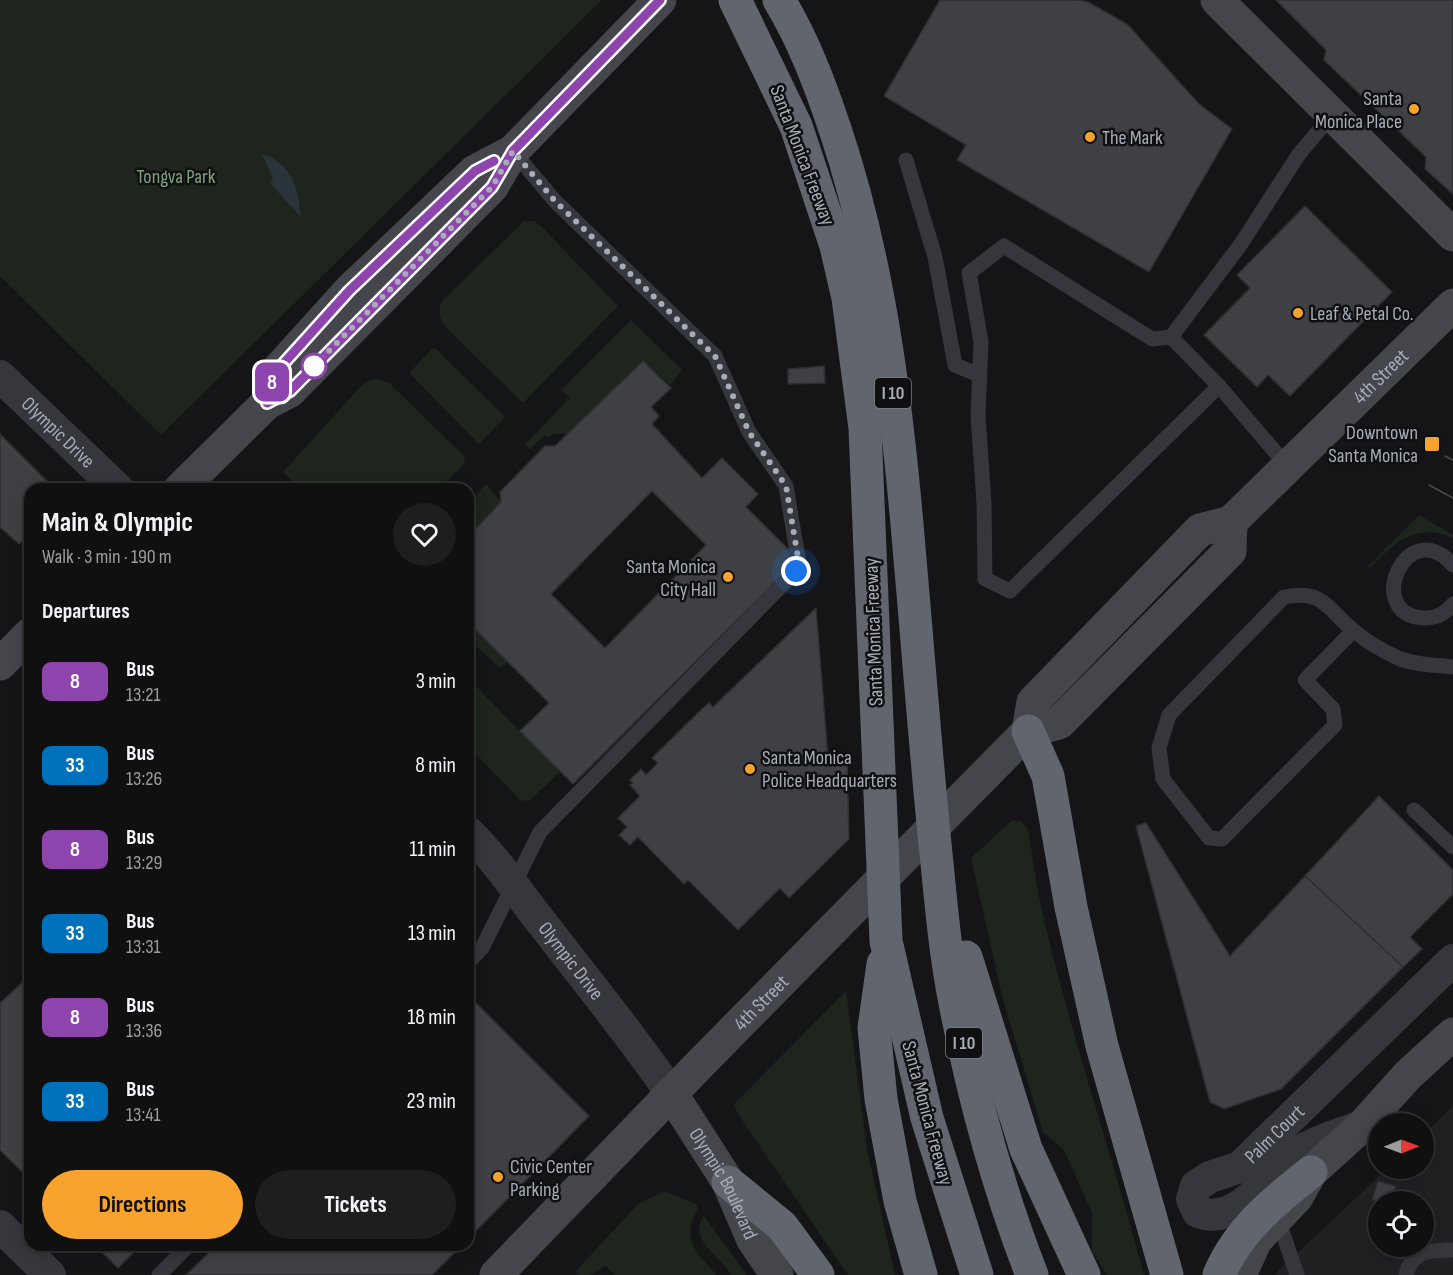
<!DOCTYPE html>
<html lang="en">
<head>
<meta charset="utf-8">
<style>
  :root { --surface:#101011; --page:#1e1e1f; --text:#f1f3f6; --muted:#9c9d9f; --line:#303031; --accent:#f7a32d }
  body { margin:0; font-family:"Sofia Sans Condensed",sans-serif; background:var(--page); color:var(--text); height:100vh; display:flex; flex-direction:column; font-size:22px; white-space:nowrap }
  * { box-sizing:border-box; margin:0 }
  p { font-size:20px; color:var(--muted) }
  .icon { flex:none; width:33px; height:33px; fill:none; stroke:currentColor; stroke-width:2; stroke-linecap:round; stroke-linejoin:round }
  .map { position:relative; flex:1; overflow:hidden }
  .drawer { position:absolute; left:24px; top:483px; width:450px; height:768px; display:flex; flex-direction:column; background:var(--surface); border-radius:18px; box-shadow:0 3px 15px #0003,0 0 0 2px var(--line) }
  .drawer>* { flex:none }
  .badge { padding:0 12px; border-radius:9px; font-size:21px; line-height:39px }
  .needle { width:39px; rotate:89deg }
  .fabs { position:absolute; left:1368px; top:1113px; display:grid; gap:12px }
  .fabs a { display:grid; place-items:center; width:66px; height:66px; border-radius:50%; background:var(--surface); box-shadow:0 3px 15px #0003,0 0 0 2px var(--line); font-size:30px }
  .you { position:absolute; width:30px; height:30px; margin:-15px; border:4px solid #fff; border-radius:50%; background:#1a73e8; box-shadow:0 0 0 9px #1a73e833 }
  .map>.badge { position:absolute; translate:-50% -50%; box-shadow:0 0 0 3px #fff }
  h2 { padding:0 18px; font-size:22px; line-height:54px }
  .round { display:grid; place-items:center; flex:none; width:63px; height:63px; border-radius:32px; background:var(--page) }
  .headline { display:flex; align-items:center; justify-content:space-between; height:102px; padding:0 18px }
  h1 { font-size:28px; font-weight:700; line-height:45px }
  .button { display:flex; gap:12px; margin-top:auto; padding:12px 18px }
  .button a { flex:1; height:69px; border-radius:36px; background:var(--accent); color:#111; font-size:24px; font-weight:700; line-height:69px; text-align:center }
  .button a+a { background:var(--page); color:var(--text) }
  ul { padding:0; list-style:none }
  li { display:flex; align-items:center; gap:18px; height:84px; padding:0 18px }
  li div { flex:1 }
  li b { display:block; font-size:22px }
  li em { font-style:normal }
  li .badge { min-width:66px; font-weight:700; text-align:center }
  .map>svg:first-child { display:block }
  .built { fill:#212124; fill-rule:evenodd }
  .green { fill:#1d251d }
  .water { fill:#2a353b }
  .building { fill:#3f4044; stroke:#2f2f33; stroke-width:1.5; fill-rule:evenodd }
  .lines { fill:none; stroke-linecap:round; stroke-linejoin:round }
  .lane { stroke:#36373c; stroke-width:15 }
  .street { stroke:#36373c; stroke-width:32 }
  .secondary { stroke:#44464c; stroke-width:33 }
  .highway { stroke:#61656d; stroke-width:33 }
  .tram { stroke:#494b51; stroke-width:1.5 }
  .line-casing { stroke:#fff; stroke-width:14 }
  .line { stroke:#8e44ad; stroke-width:9 }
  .walk { stroke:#a6adb7; stroke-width:6; stroke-dasharray:0 10.8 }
  .poi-dot { fill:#f7a32d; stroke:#101012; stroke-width:2 }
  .stop-dot { fill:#fff; stroke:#8e44ad; stroke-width:3 }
  .labels { text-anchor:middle; stroke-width:5; stroke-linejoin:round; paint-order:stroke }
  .shield { fill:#101012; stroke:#797e86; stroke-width:1.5 }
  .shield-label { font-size:18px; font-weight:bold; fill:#a6adb7 }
  .poi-label { font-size:20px; fill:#a6adb7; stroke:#101012; text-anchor:start }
  .street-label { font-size:20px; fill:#a6adb7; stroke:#101012 }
  .park-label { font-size:20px; fill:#7da37d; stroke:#101012 }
</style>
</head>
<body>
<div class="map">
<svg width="1453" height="1275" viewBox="0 0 1453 1275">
  <rect width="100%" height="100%" fill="#151517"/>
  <!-- built -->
  <path class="built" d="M 1453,1106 L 1453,1275 L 1274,1275 L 1387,1169 L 1424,1168 L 1424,1134 ZM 1378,1202 L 1424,1202 L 1424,1246 L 1378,1246 Z"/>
  <!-- green -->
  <g class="green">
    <path d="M 0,0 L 602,0 L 161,435 L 0,276 Z"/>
    <path d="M 524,221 L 534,221 L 540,225 L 618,306 L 523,403 L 448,330 C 440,321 437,313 442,301 Z"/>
    <path d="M 631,320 L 682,370 L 670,385 L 643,361 L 567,434 L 553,434 L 548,438 L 545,435 L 530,449 L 525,444 L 570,398 L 561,390 Z"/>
    <path d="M 434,347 L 505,417 L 479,444 L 409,373 Z"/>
    <path d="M 379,379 L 389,383 L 464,456 L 465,463 L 439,489 L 300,489 L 283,472 L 361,386 L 367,381 Z"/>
    <path d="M 486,484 L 501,502 L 468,537 L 468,503 Z"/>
    <path d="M 1419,515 L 1453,535 L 1453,538 C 1417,522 1395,542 1371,567 L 1366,568 Z"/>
    <path d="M 468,622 L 508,662 L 500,668 L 472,642 L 468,645 Z"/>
    <path d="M 468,678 L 560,772 L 529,801 L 520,800 L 468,746 Z"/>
    <path d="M 1012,820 L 1020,821 L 1028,829 C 1033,858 1036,887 1043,915 C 1071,1036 1112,1154 1144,1275 L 1107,1275 L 1092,1251 L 1092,1213 L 1064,1150 L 1043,1132 L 1003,1000 L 971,858 Z"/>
    <path d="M 846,991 L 867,1149 L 895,1275 L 848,1275 L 738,1114 L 734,1104 Z"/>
    <path d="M 665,1191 L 696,1204 L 698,1209 C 680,1240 696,1253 717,1275 L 615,1275 L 606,1266 L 590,1275 L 578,1275 L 575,1272 L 638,1204 Z"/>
    <path d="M 704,1216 L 747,1275 L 731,1275 C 722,1257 686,1239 704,1216 Z"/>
  </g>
  <!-- water -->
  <path class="water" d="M 262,154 C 290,162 300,189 300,216 L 270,183 L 273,178 Z"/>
  <!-- building -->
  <g class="building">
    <path d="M 940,0 L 1078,0 L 1088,2 L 1127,24 L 1199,104 L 1232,129 L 1149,272 L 957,160 L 966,145 L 884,96 Z"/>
    <path d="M 1276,0 L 1453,0 L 1453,194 L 1425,169 L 1426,157 L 1324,60 L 1326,50 Z"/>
    <path d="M 1305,206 L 1392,292 L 1290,396 L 1268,375 L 1257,387 L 1204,335 L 1250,288 L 1237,275 Z"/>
    <path d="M 643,361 L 671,388 L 651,407 L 659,416 L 652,424 L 702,478 L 722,458 L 758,494 L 746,507 L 798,559 L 573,784 L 520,731 L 549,703 L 468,622 L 468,537 L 501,502 L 500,492 L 545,446 L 555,446 ZM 652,491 L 706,545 L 605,648 L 551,594 Z"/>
    <path d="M 824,366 L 825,383 L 788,384 L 788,369 Z"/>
    <path d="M 0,434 L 55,489 L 30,489 L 30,534 L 19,544 L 0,527 Z"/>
    <path d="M 816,608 L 828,757 L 847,755 L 849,839 L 789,898 L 780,888 L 738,930 L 688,880 L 684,884 L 638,837 L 630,845 L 619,835 L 627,827 L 618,818 L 640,796 L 630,785 L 633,783 L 630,780 L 641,769 L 646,775 L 658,763 L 652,758 L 702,709 L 709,703 L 713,707 Z"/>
    <path d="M 1379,796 L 1453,870 L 1453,894 L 1410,937 L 1422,949 L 1403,967 L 1305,876 Z"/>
    <path d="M 1146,823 L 1230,956 L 1305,876 L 1403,967 L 1281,1089 L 1224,1109 L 1210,1102 L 1136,826 Z"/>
    <path d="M 30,971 L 30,1180 L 0,1150 L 0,1003 L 25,980 L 23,978 Z"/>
    <path d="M 469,996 L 589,1116 L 468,1239 L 468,997 Z"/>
    <path d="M 1378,1181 L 1396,1186 L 1392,1202 L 1372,1200 Z"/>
    <path d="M 95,1245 L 141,1245 L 118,1268 Z"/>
    <path d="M 217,1245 L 462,1245 L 432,1275 L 186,1275 Z"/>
  </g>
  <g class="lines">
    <!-- lane -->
    <g class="lane">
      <path d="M 906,160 L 935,257 L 955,365 L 979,375"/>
      <path d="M 1171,337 L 1152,339 L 1004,246 L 969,273 L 981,342 L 978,415 L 984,503 L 985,579 L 1010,591 L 1219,386"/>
      <path d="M 1288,467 L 1219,386 L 1171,337 L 1241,244 L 1299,154 L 1332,115"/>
      <path d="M 1453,565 C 1406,512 1362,617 1425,618 C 1437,618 1446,613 1453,604"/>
      <path d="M 1353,631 L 1305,680 L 1333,709 L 1335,725 L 1222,839 L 1209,838 L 1163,779 L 1159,748 L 1169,715 L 1284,597 C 1324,589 1327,609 1354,631 C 1367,642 1383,651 1398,658 C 1415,665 1435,665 1453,667"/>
      <path d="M 1414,810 L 1453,847"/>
      <path d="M 468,963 L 482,948 L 540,832 L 796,571 L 799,564 L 786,486 L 749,432 L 715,356 L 555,201 L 513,151"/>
      <path d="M 1278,1219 L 1297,1275"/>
      <path d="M 159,1275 L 189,1245"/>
      <path d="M 1406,1275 C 1412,1250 1431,1250 1453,1250"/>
    </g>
    <!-- street -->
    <g class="street">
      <path id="s1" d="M 0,376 L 118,489"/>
      <path id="s2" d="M 468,832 C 498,861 520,896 546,928 C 588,983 632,1036 671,1093"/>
      <path id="s3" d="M 1358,1127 C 1341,1134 1321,1139 1306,1148 C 1275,1166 1239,1229 1198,1212 L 1192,1199 L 1196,1186 L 1210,1177 L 1240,1167 L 1453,960"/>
      <path d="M 0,1226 L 50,1275"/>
    </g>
    <!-- secondary -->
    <g class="secondary">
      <path d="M 1217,0 L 1453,235"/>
      <path d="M 267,403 L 274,374 L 349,291 L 475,171 L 513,151"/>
      <path d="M 180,489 L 267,403 L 290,391 L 492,187 L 513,151 L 660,0"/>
      <path d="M 0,664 L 30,634"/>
      <path id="s4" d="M 1028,731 L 1033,702 L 1200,530 L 1231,522 L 1453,305"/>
      <path id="s5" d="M 671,1093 L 728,1182 L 753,1240 L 777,1275"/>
      <path id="s6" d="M 496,1275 L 701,1063 L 1028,731 L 1059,723 L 1230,551 L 1231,522"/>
      <path d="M 1240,1275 L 1256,1240 L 1297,1197 L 1311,1172 L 1363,1125 L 1408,1075 L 1453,1034"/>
    </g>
    <!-- highway -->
    <g class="highway">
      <path d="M 735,0 L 796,126 L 836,246 L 848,298 L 865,428 L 886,941 L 927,1118 L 977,1275"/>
      <path d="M 779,0 C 804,41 821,87 836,132 C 882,271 898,414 910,559 C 918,650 925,742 934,834 C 940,890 944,948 955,1003 C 973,1095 998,1188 1032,1275"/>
      <path d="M 1028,731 L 1048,776 L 1071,907 L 1102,1046 L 1167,1275"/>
      <path d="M 966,957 L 1026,1149 L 1084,1275"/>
      <path d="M 883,964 L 874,1028 L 881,1099 L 900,1201 L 921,1275"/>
      <path d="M 728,1182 L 782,1226 L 818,1275"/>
      <path d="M 1219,1275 C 1238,1230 1274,1201 1311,1172"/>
    </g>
    <!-- tram -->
    <g class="tram">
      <path d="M 1445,456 L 1453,460"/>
      <path d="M 1429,485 L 1453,498"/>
    </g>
  </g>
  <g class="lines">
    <defs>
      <path id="line" d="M 494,161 L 475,171 L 349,291 L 274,374 L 267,403 L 290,391 L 492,187 L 513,151 L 660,0"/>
    </defs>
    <!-- line casing -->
    <use href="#line" class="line-casing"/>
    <!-- line -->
    <use href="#line" class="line"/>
    <!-- walk -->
    <path class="walk" d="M 314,366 L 492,187 L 513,151 L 555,201 L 715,356 L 749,432 L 786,486 L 799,564 L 796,571"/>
  </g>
  <!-- markers -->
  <g class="poi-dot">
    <circle cx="1414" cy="109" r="6"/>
    <circle cx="1090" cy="137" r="6"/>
    <circle cx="1298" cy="313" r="6"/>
    <rect x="1424" y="436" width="16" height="16" rx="3"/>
    <circle cx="728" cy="577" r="6"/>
    <circle cx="750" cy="769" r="6"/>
    <circle cx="498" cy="1177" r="6"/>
  </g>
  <circle class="stop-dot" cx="314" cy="366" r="12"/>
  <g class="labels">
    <!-- shield labels -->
    <g class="shield">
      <rect x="875" y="378" width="36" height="30" rx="4.5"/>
      <rect x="946" y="1028" width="36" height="30" rx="4.5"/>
    </g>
    <g class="shield-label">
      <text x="893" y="399">I 10</text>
      <text x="964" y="1049">I 10</text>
    </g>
    <!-- poi labels -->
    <g class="poi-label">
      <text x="1402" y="105" text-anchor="end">Santa<tspan x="1402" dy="23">Monica Place</tspan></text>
      <text x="1102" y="144">The Mark</text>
      <text x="1310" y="320">Leaf &amp; Petal Co.</text>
      <text x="1418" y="439" text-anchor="end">Downtown<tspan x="1418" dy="23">Santa Monica</tspan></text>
      <text x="716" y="573" text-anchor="end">Santa Monica<tspan x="716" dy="23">City Hall</tspan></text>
      <text x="762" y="764">Santa Monica<tspan x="762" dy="23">Police Headquarters</tspan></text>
      <text x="510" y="1173">Civic Center<tspan x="510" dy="23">Parking</tspan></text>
    </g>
    <!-- street labels -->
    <g class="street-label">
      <text transform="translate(803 155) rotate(69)" y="7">Santa Monica Freeway</text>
      <text dy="7" stroke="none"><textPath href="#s4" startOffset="510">4th Street</textPath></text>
      <text dy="7" stroke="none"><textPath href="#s1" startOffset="81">Olympic Drive</textPath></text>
      <text transform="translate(873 632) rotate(-92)" y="7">Santa Monica Freeway</text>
      <text dy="7" stroke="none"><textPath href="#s2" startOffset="165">Olympic Drive</textPath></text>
      <text dy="7" stroke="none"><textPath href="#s6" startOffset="380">4th Street</textPath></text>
      <text transform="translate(928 1113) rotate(75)" y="7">Santa Monica Freeway</text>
      <text dy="7" stroke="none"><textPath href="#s3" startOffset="312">Palm Court</textPath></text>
      <text dy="7" stroke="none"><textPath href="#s5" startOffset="105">Olympic Boulevard</textPath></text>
    </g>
    <!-- park labels -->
    <g class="park-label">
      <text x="176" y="183">Tongva Park</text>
    </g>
  </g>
</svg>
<div class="fabs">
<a><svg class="needle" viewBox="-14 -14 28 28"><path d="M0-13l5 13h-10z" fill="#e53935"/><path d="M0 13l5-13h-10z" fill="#9c9d9f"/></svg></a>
<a><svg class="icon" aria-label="locate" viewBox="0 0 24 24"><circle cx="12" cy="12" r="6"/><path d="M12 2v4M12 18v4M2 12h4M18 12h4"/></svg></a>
</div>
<div class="you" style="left:796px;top:571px"></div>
<b class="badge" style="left:272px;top:382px;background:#8e44ad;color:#fff">8</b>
<section class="drawer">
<div class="headline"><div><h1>Main &amp; Olympic</h1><p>Walk · 3 min · 190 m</p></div><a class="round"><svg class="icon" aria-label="heart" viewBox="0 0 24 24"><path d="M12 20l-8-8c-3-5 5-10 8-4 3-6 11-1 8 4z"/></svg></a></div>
<h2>Departures</h2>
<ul>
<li><span class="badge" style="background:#8e44ad;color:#fff">8</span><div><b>Bus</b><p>13:21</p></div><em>3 min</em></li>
<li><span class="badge" style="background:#0072bc;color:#fff">33</span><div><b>Bus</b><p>13:26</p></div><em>8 min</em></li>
<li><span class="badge" style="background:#8e44ad;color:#fff">8</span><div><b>Bus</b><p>13:29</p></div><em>11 min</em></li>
<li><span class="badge" style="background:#0072bc;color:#fff">33</span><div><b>Bus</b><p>13:31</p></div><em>13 min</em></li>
<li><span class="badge" style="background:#8e44ad;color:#fff">8</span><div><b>Bus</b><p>13:36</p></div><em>18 min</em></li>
<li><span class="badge" style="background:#0072bc;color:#fff">33</span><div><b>Bus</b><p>13:41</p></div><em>23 min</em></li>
</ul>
<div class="button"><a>Directions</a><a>Tickets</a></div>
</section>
</div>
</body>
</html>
